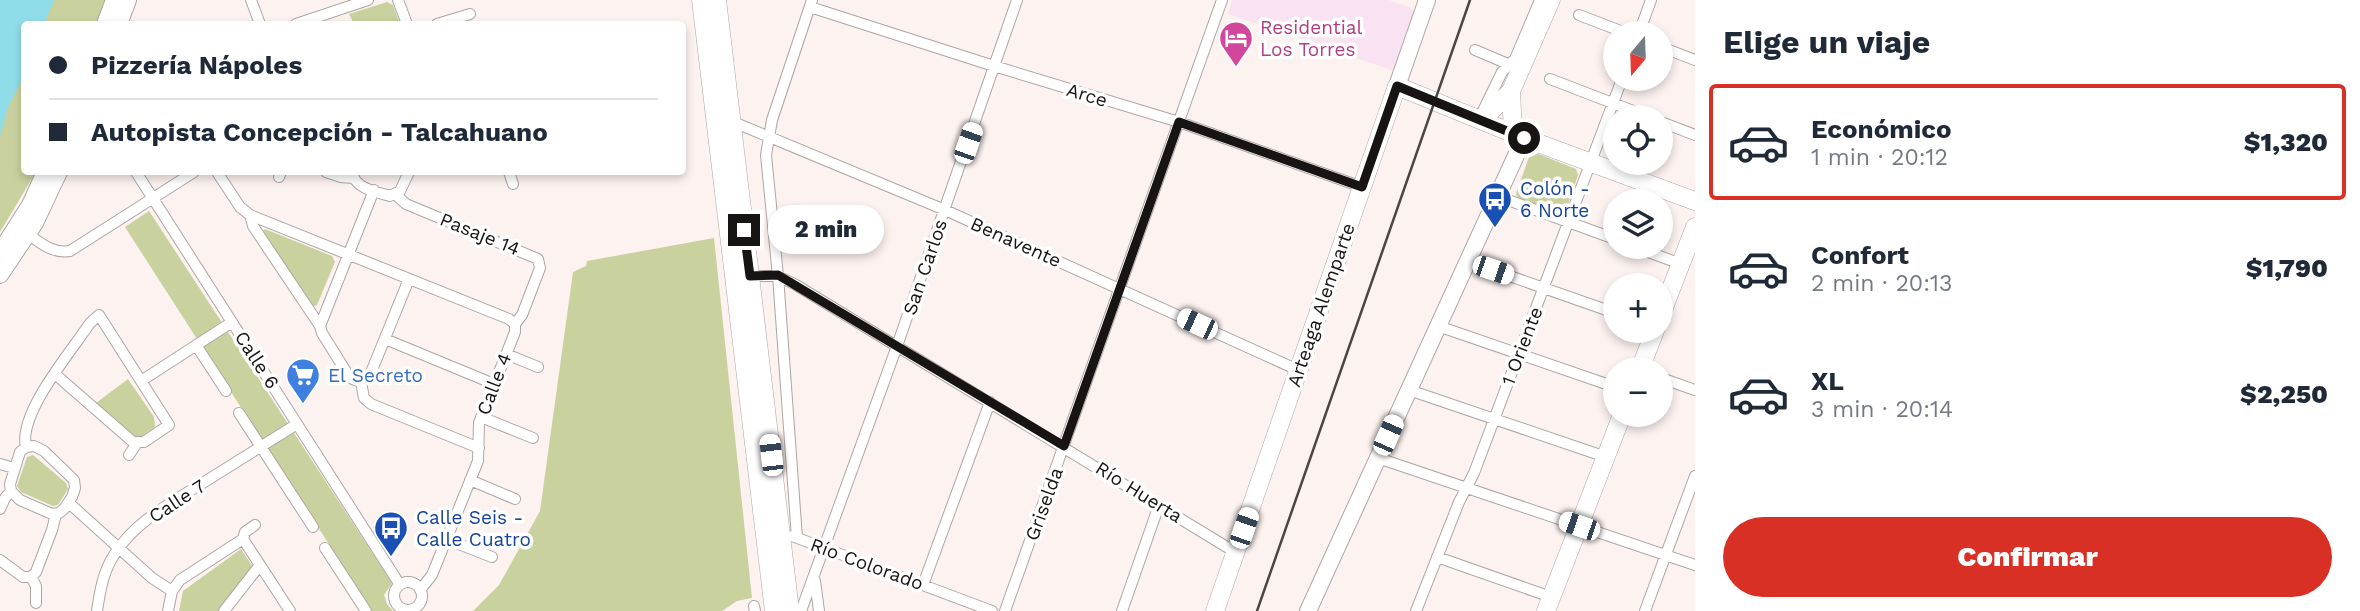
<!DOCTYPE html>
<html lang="es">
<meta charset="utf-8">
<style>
:root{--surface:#fff;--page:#f6f6f7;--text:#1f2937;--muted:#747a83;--line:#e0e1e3;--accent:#d93025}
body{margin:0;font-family:"Work Sans",sans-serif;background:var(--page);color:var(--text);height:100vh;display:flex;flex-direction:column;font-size:26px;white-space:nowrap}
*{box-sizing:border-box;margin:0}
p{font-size:23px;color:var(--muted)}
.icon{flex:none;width:38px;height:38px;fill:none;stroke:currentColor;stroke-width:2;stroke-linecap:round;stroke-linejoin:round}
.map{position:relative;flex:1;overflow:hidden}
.sheet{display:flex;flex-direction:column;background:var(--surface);width:665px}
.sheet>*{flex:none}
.top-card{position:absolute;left:21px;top:21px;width:665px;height:154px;border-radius:7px;box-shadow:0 4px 10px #0003;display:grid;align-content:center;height:154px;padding:0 28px;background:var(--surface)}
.needle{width:46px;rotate:199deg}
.controls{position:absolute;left:1603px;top:21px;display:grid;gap:14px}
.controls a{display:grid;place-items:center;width:70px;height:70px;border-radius:50%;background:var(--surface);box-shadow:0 4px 10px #0003;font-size:35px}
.end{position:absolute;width:32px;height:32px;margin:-16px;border:9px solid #181413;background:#fff;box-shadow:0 0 0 4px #fff}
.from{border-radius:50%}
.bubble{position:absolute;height:49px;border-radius:24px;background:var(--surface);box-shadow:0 4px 10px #0003;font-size:23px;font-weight:800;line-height:49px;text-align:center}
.car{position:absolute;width:21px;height:42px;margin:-21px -10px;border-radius:9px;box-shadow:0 0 5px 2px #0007;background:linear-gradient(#fff 24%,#345 0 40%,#fff 0 76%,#345 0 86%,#fff 0)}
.top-card b{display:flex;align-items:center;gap:24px;height:66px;font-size:26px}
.top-card b+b{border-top:2px solid var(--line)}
.top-card i{width:18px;height:18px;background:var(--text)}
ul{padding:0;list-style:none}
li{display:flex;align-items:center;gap:21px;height:116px;margin:0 14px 10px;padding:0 14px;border:4px solid transparent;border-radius:7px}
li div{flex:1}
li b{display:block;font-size:26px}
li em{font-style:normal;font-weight:800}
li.active{border-color:var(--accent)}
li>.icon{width:63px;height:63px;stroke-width:1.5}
h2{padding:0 28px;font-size:32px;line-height:84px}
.button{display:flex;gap:14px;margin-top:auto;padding:14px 28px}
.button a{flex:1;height:80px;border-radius:42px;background:var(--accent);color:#fff;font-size:28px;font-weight:800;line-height:80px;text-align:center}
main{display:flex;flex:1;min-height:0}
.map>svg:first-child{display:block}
</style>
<main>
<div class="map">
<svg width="1695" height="611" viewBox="0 0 1695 611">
<rect width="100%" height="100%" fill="#fcf2ef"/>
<path fill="#f9e3f2" d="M1232,0H1389L1411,8L1415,12L1394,71L1228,14Z"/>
<path fill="#c9d19f" d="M0,0H105L96,24H24V172H36L0,232Z
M387,2L393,5L400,24H354L349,14Z
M1536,153L1576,169L1578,175L1566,210L1556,213L1518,199L1516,194L1529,157Z
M149,211L392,583L384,595L387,604L393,611H372L125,227Z
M265,229L332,256L335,262L317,305L311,307L262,232Z
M714,238L752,598L737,601L722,611H473L499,585L540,511L573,272L586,266L587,261Z
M128,379L154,417L155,427L140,438L132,436L96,403Z
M33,455L66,483L68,489L58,505L53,506L21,492L17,486L27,457Z
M241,549L253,567L219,611H179L183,591Z"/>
<path fill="#90ddea" d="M0,0H54L44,24H24V76L8,107L0,136Z"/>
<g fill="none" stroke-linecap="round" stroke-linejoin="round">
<g stroke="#afa6a3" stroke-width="12">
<path id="street" d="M251,0L260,24
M398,0L407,24
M810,7L994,66L1179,122L1362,187
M1579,15L1626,33
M296,24L368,0
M437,24L470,14
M1639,33L1651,0
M1661,47L1695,60
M1475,50L1508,64
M1550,79L1649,117
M1481,115L1502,72L1515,59L1540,0
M731,121L945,210L1298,370
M1661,122L1695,135
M136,172L400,585
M217,172L240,207L250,215L509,319L515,324
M326,172L341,177L353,178
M352,172C354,188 376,192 390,196L400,191L409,172
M509,172L513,184
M279,177L281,172
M396,195L406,204L538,259L540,268L522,315L515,324
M1497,196L1615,239
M250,215L253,226L320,326
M24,231C38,241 51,254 70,251L194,172
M1635,247L1681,264
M1467,261L1615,313
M750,276H778L796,285L1235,552
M1438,326L1615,387
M385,339L494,384
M196,345L226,391
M506,354L538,367
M1661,378L1695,390
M141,381L232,322
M361,382L350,378L322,333L320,326L374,190
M361,382L364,398L371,404L479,448
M361,382L370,375L409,279
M1409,390L1606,457
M239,413L313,527
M481,417L533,438
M34,446L44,451L74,480L75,488L72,497L64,509L59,513L52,514L20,500L11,491L10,484L20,452L26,447Z
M26,447C18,413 71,352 90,323L99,315L169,425L144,442H133L55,374
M129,455L137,443
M1378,458L1695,565
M0,464L14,468
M470,480L515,499
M69,503L152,578L172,591
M0,509L5,498L11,491
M792,536L992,611
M797,538L778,276L766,155L772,120L812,0
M243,539L290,611
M446,539L492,557
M325,548L366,611
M1437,557L1551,597
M0,560L23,577H31L36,586V603
M31,577L36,572L52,530L56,514
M815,581L819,611
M394 596a14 14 0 1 1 28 0a14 14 0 1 1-28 0Z
M923,585L990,402
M420,590L432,575L478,461L479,423L515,332V324
M754,606L755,611
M97,611C100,591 103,572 114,555C135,521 173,502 206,481C236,462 267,443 297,424
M168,611L172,591L180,580L243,539L245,532L255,525
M224,611L260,565
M801,611L897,346L1017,0
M1005,611L1222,0
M1122,611L1159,505
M1416,611L1459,502L1474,473L1622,79
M1645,611L1695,476"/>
</g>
<g stroke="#afa6a3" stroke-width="18">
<path id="secondary" d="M105,24L114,0
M119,24L128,0
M1397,86L1427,0
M0,252L30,205L45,172
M0,275L35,223L59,172
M1308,611L1524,138"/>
</g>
<g stroke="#afa6a3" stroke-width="19">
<path id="primary" d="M701,0L774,611
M717,0L790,611
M1511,91L1513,133
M1482,120L1511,91L1551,0
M1661,315L1695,227
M1640,369L1655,331
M1215,611L1397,86L1524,138L1695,201
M1546,611L1622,415"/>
</g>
<use href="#street" stroke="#fff" stroke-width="10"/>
<use href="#secondary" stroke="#fff" stroke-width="16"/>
<use href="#primary" stroke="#fff" stroke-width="18"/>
<path stroke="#4b4544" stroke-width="2.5" d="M1257,611L1470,0"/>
</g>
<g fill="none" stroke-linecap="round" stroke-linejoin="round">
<path stroke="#181413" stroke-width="9" d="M744,230L750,276L778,275L783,278L1064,446L1179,122L1362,187L1397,86L1524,138"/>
</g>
<defs>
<g id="hotel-pin" transform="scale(1.75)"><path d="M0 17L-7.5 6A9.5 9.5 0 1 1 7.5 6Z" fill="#d1479c" stroke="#fff"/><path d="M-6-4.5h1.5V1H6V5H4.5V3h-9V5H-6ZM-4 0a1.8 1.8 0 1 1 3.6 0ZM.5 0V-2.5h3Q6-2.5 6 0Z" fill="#fff"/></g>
<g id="bus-pin" transform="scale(1.75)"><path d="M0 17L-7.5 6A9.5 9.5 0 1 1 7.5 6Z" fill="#1a4fb4" stroke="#fff"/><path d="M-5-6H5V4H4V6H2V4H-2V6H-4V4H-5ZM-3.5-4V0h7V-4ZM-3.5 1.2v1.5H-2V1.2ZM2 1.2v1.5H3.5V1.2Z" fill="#fff"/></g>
<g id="supermarket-pin" transform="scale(1.75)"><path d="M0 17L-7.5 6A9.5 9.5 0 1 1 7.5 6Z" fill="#3f7fe0" stroke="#fff"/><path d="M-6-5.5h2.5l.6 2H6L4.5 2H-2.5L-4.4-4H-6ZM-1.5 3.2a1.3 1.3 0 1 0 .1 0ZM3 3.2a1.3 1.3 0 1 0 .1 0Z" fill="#fff"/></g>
</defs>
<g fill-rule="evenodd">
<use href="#hotel-pin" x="1236" y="38"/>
<use href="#bus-pin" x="1495" y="199"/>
<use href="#supermarket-pin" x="303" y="375"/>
<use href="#bus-pin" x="391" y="528"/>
</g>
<g text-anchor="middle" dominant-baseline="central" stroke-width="7" stroke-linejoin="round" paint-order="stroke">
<g font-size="19" fill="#b23c85" stroke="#fff" text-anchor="start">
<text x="1260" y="27">Residential<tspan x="1260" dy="22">Los Torres</tspan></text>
</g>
<g font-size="19" fill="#181413" stroke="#fff">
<text transform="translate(1087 95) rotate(17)">Arce</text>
<text transform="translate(480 234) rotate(22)">Pasaje 14</text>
<text transform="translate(1016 242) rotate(24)">Benavente</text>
<text transform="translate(925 267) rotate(-71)">San Carlos</text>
<text transform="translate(1321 305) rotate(-71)">Arteaga Alemparte</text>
<text transform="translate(1522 346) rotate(-69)">1 Oriente</text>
<text transform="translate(257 360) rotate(57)">Calle 6</text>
<text transform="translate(494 384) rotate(-69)">Calle 4</text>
<text transform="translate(1139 492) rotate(32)">Río Huerta</text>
<text transform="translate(177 501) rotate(-33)">Calle 7</text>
<text transform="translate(1044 504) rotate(-70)">Griselda</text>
<text transform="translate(867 564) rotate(20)">Río Colorado</text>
</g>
<g font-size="19" fill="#164399" stroke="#fff" text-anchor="start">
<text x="1520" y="188">Colón -<tspan x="1520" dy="22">6 Norte</tspan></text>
<text x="416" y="517">Calle Seis -<tspan x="416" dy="22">Calle Cuatro</tspan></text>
</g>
<g font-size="19" fill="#366cbe" stroke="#fff" text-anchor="start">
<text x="328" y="375">El Secreto</text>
</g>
</g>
</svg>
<div class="controls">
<a><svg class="needle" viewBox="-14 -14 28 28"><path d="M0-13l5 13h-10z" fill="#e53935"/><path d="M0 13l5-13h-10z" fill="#747a83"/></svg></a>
<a><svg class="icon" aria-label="locate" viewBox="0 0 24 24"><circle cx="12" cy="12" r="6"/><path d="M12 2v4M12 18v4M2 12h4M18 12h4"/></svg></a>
<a><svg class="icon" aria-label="layers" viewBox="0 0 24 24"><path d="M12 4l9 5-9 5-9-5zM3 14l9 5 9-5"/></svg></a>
<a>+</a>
<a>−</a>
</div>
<i class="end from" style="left:1524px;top:138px"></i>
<i class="end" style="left:744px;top:230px"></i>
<div class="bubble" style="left:768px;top:205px;width:116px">2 min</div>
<i class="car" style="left:968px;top:143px;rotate:19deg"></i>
<i class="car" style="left:1493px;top:270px;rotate:109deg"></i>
<i class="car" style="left:1197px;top:324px;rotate:295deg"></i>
<i class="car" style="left:1388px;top:435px;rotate:24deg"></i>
<i class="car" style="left:771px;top:455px;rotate:353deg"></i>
<i class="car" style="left:1579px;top:526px;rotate:289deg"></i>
<i class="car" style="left:1244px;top:528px;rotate:19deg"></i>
<div class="top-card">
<b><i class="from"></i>Pizzería Nápoles</b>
<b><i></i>Autopista Concepción - Talcahuano</b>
</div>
</div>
<section class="sheet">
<h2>Elige un viaje</h2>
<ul>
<li class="active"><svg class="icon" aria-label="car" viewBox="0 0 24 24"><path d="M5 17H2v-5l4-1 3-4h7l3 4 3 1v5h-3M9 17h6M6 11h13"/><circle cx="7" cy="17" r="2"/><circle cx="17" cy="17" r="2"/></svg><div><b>Económico</b><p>1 min · 20:12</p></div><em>$1,320</em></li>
<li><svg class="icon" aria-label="car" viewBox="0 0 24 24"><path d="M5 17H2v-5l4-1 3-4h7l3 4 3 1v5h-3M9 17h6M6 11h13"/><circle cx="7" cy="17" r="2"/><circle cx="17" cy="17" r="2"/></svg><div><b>Confort</b><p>2 min · 20:13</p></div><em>$1,790</em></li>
<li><svg class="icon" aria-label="car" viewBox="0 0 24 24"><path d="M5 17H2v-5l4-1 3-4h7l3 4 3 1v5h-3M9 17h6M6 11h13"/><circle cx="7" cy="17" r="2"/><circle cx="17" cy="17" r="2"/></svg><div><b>XL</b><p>3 min · 20:14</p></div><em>$2,250</em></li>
</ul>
<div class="button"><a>Confirmar</a></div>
</section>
</main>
